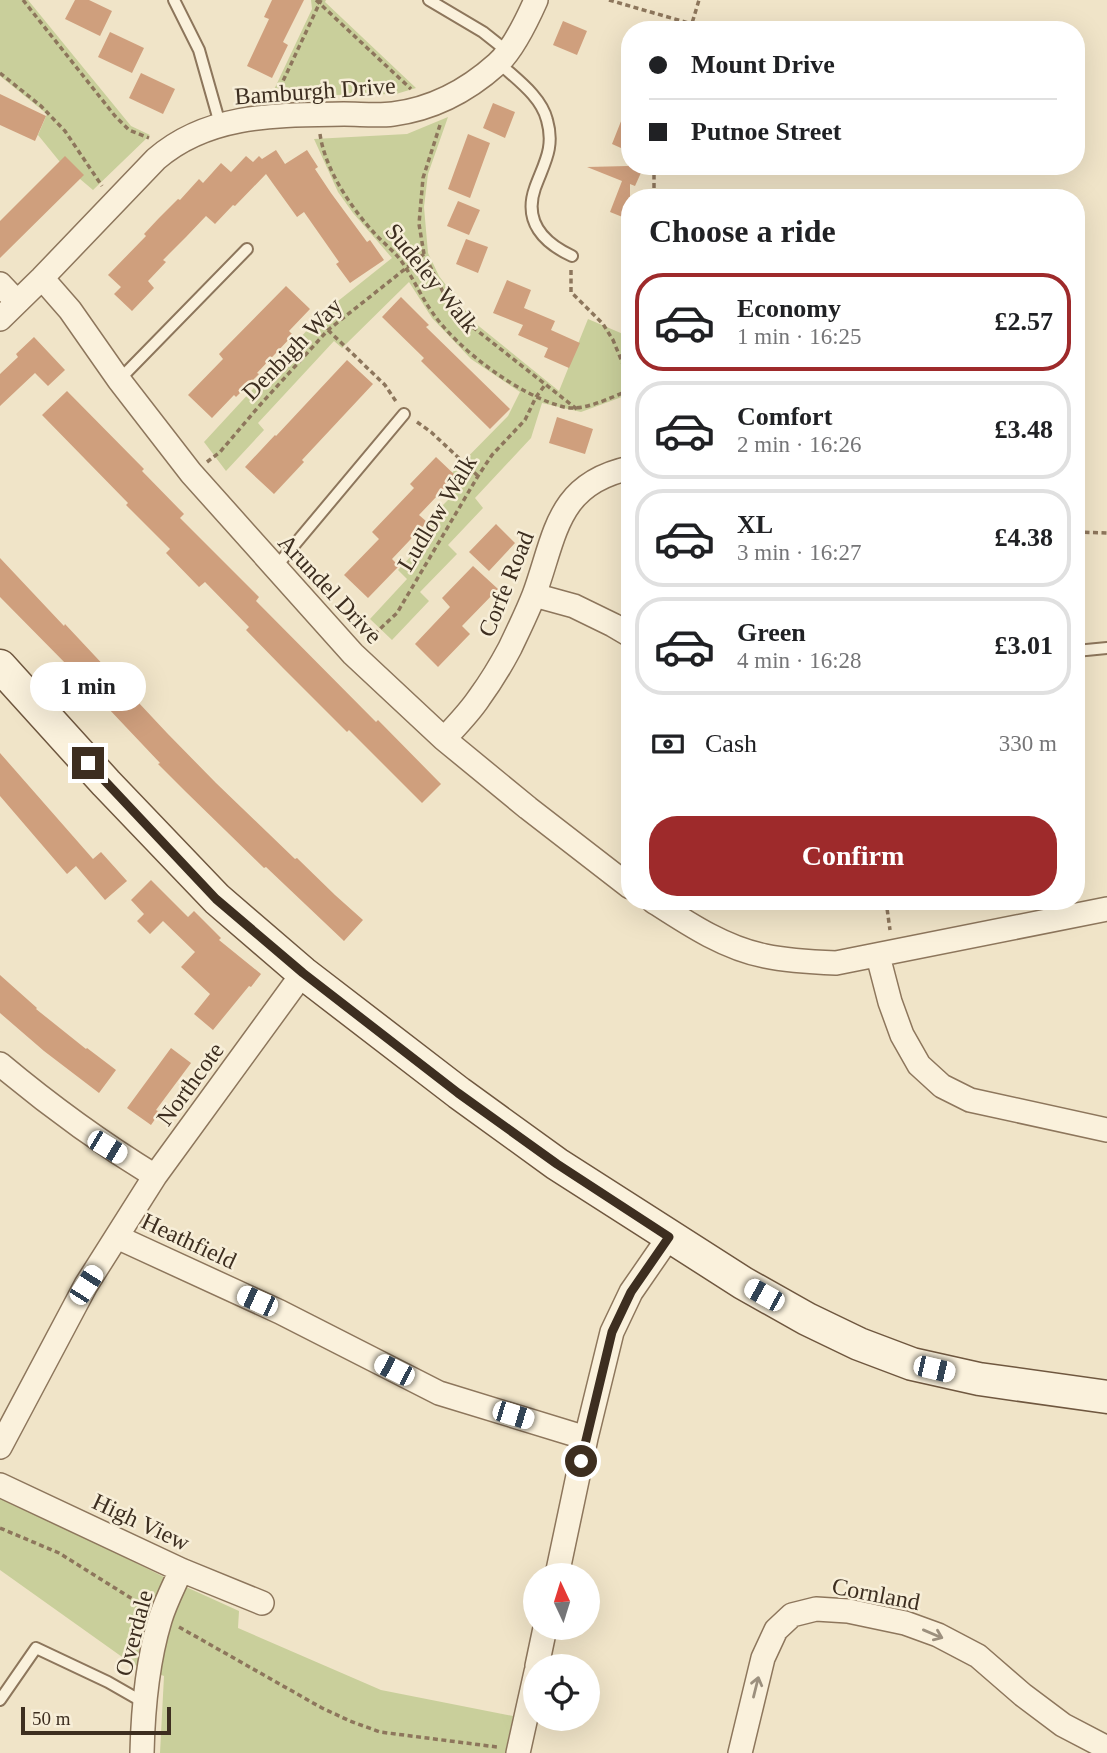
<!DOCTYPE html>
<meta charset="utf-8">
<style>
:root{--surface:#fff;--page:#f2f2f2;--text:#202124;--muted:#757577;--line:#e0e0e0;--accent:#9e2a2b}
body{margin:0;font-family:"Times New Roman",serif;background:var(--page);color:var(--text);height:100vh;display:flex;flex-direction:column;font-size:26px;white-space:nowrap}
*{box-sizing:border-box;margin:0}
p{font-size:23px;color:var(--muted)}
.icon{flex:none;width:38px;height:38px;fill:none;stroke:currentColor;stroke-width:2;stroke-linecap:round;stroke-linejoin:round}
.map{position:relative;flex:1;overflow:hidden}
.drawer{position:absolute;left:621px;top:189px;width:464px;height:721px;display:flex;flex-direction:column;background:var(--surface);border-radius:28px;box-shadow:0 7px 28px #0002}
.drawer>*{flex:none}
.banner{position:absolute;left:621px;top:21px;width:464px;height:154px;border-radius:28px;box-shadow:0 7px 28px #0002;display:grid;align-content:center;height:154px;padding:0 28px;background:var(--surface)}
.needle{width:46px;rotate:356deg}
.fabs{position:absolute;left:523px;top:1563px;display:grid;gap:14px}
.fabs a{display:grid;place-items:center;width:77px;height:77px;border-radius:50%;background:var(--surface);box-shadow:0 7px 28px #0002;font-size:35px}
.scale{position:absolute;left:21px;bottom:18px;width:150px;box-sizing:border-box;padding-left:7px;border:4px solid #3d2e20;border-top:0;font-size:19px;line-height:24px;white-space:nowrap;color:#3d2e20;-webkit-text-stroke:5px #f7eed8;paint-order:stroke}
.end{position:absolute;width:32px;height:32px;margin:-16px;border:9px solid #3d2e20;background:#fff;box-shadow:0 0 0 4px #fff}
.from{border-radius:50%}
.bubble{position:absolute;height:49px;border-radius:24px;background:var(--surface);box-shadow:0 7px 28px #0002;font-size:23px;font-weight:700;line-height:49px;text-align:center}
.car{position:absolute;width:21px;height:42px;margin:-21px -10px;border-radius:9px;box-shadow:0 0 5px 2px #0007;background:linear-gradient(#fff 24%,#345 0 40%,#fff 0 76%,#345 0 86%,#fff 0)}
.banner b{display:flex;align-items:center;gap:24px;height:66px;font-size:26px}
.banner b+b{border-top:2px solid var(--line)}
.banner i{width:18px;height:18px;background:var(--text)}
ul{padding:0;list-style:none}
li{display:flex;align-items:center;gap:21px;height:98px;margin:0 14px 10px;padding:0 14px;border:4px solid var(--line);border-radius:28px}
li div{flex:1}
li b{display:block;font-size:26px}
li em{font-style:normal;font-weight:700}
li.on{border-color:var(--accent)}
li>.icon{width:63px;height:63px;stroke-width:1.5}
h2{padding:0 28px;font-size:32px;line-height:84px}
.pay{display:flex;align-items:center;gap:18px;height:77px;padding:0 28px;font-size:26px}
.pay p{margin-inline-start:auto}
.button{display:flex;gap:14px;margin-top:auto;padding:14px 28px}
.button a{flex:1;height:80px;border-radius:28px;background:var(--accent);color:#fff;font-size:28px;font-weight:700;line-height:80px;text-align:center}
.map>svg:first-child{display:block}
</style>
<div class="map">
<svg width="1107" height="1753" viewBox="0 0 1107 1753">
<rect width="100%" height="100%" fill="#f0e4c8"/>
<path fill="#c9cf9b" d="M0,0H28L131,126L150,135L93,190L60,162L38,135L47,114L0,76Z
M311,0H326L325,2L416,88L396,94L271,96L312,9Z
M448,117L428,174L424,207L428,253L439,276L475,323L559,391L588,319L630,337V394L581,412L542,403L531,438L475,498L483,508L448,545L457,554L420,592L429,601L392,640L370,619L407,579L398,570L433,533L425,523L460,488L448,477L508,416L520,392L471,359L432,318L409,282L342,348L334,341L258,423L264,430L226,471L204,442L323,313L392,258L353,213L338,192L314,139L407,134Z
M0,1495L164,1577L239,1611L238,1628L381,1690L513,1716L505,1753H160L164,1676L132,1664L0,1570Z"/>
<path fill="#cf9f7d" d="M75,0H89L112,11L100,36L65,19Z
M272,0H304L283,42L288,45L272,78L247,66L269,19L264,17Z
M563,21L587,31L577,55L553,45Z
M110,32L144,48L132,73L98,57Z
M141,73L175,89L163,114L129,98Z
M0,94L46,116L35,141L0,125Z
M629,101H630V152L612,144Z
M493,103L515,112L505,138L483,128Z
M468,134L490,143L470,198L448,189Z
M276,150L285,164L307,150L318,167L315,169L331,193L367,242L370,240L384,260L350,283L336,264L339,262L304,212L297,217L266,174L235,206L233,205L215,224L206,216L186,237L163,260L166,262L148,281L154,288L132,311L114,294L121,287L108,275L146,236L144,234L159,218L178,199L180,200L199,179L203,183L221,163L231,172L246,156L253,162L259,156L262,159Z
M65,156L84,175L0,258V221Z
M629,163L630,166H644L635,186L630,184V220L610,212L622,181L587,167L628,166Z
M458,201L480,210L469,235L447,226Z
M466,239L488,247L478,273L456,264Z
M507,280L531,290L524,308L555,321L551,330L580,343L569,368L544,357L548,348L518,335L523,325L493,313Z
M286,286L310,309L289,331L293,335L257,373L259,374L236,397L234,395L212,418L188,395L223,359L219,354Z
M401,297L429,325L426,327L510,409L490,429L421,361L424,358L382,317Z
M34,337L65,370L48,386L35,373L0,406V374L18,357L16,354Z
M347,360L373,384L302,460L304,462L274,494L245,467L275,435L276,436Z
M67,391L144,469L142,471L184,514L180,518L259,597L256,601L376,722L378,720L441,784L422,803L349,730L347,732L283,668L246,630L249,627L205,582L199,587L166,553L170,549L126,505L128,503L42,415Z
M557,417L593,429L585,454L549,443Z
M436,457L456,476L419,515L427,522L392,559L399,566L368,598L344,575L379,539L372,532L414,488L410,484Z
M496,524L515,543L489,571L469,552Z
M0,558L64,626L65,624L167,733L216,783L295,859L297,858L335,895L363,920L344,941L266,867L264,868L185,791L158,764L160,763L72,670L0,597Z
M473,566L498,589L462,626L470,634L438,667L415,644L450,607L442,598Z
M0,753L93,859L101,852L127,881L105,900L76,866L67,874L0,796Z
M151,880L188,917L194,911L221,938L219,940L261,974L251,987L249,986L213,1030L194,1014L210,994L181,967L195,952L163,921L150,934L137,921L144,914L131,900Z
M0,975L37,1008L36,1009L86,1049L87,1048L116,1070L99,1093L44,1051L0,1013Z
M171,1048L191,1063L156,1110L160,1112L151,1125L127,1108Z"/>
<g fill="none" stroke-linecap="round" stroke-linejoin="round">
<g stroke="#8d765c" stroke-width="14">
<path id="lane" d="M174,0L199,50L220,124
M429,0L483,32L507,51
M499,63C516,79 541,96 547,120C555,148 544,163 535,188C523,222 544,243 572,256
M119,380L247,249
M275,568L404,414
M1076,651L1107,648
M0,1700L36,1648L108,1682L143,1702"/>
</g>
<g stroke="#8d765c" stroke-width="26">
<path id="street" d="M42,278L70,310L119,380L191,473L353,654L444,739L528,808L630,887
M0,284L17,302
M0,319L42,278L156,159C209,113 279,115 344,114C360,114 377,116 393,114C432,109 468,90 497,64C512,51 528,18 536,0
M534,595L574,606L613,625L630,635
M444,739C456,726 469,713 479,698C490,683 501,665 510,648C518,631 527,613 534,595C556,535 556,484 630,468
M653,901C687,923 724,948 765,956C789,961 812,962 836,963L1107,909
M878,956L890,1002L902,1035L919,1065L942,1086L970,1100L1107,1130
M0,1064C49,1105 101,1143 155,1176
M117,1237L280,1312L439,1393L586,1438
M0,1447L86,1285L155,1176L303,973
M0,1485L181,1570L262,1603
M557,1575L586,1438L612,1332L631,1292L669,1237
M537,1666L545,1628
M142,1753C143,1708 147,1663 160,1620C165,1603 174,1586 181,1570
M518,1753L536,1672
M740,1753L763,1658L776,1630L792,1615L816,1609L848,1611L905,1623L938,1635L978,1656L1023,1695L1063,1725L1107,1748"/>
</g>
<g stroke="#6f573f" stroke-width="35">
<path id="secondary" d="M0,666L106,783L217,899L303,973L459,1093L557,1164L743,1283L807,1319L859,1344L912,1364L979,1379L1107,1397"/>
</g>
<path stroke="#8d765c" stroke-width="3.5" stroke-dasharray="5 3.5" stroke-linecap="butt" d="M23,0L115,116L129,130L149,138
M316,0L411,89
M609,0L692,24
M690,30L699,0
M0,73L41,106L65,131L102,186
M276,96L321,0
M440,125L423,178L419,224L424,254L446,298L470,325L578,410
M320,134C325,170 352,209 376,235C384,243 392,250 399,258C412,275 420,295 432,312C458,350 520,396 564,407C584,412 611,397 630,390
M654,166V198
M571,270V292L603,324L613,340L630,381
M328,330L385,385L397,403
M417,422L431,432L478,476
M207,462L220,452L260,405L328,330L424,254
M1076,532L1107,533
M368,640L397,613L478,476L492,455L525,420L536,397L545,385
M886,901L890,930
M0,1528L59,1553L142,1605
M179,1627L322,1708L350,1721L380,1732L497,1747"/>
<use href="#lane" stroke="#faf1dc" stroke-width="10"/>
<use href="#street" stroke="#faf1dc" stroke-width="23"/>
<use href="#secondary" stroke="#faf1dc" stroke-width="32"/>
</g>
<defs><path id="oneway-shaft" d="M-6 0H5M1.5-3L5.5 0L1.5 3" fill="none" stroke-width="1.6" stroke-linecap="round" stroke-linejoin="round" transform="scale(1.75)"/></defs>
<g stroke="#9c907e">
<use href="#oneway-shaft" transform="translate(933 1634) rotate(23)"/>
<use href="#oneway-shaft" transform="translate(756 1687) rotate(-76)"/>
</g>
<g fill="none" stroke-linecap="round" stroke-linejoin="round">
<path stroke="#3d2e20" stroke-width="9" d="M88,763L216,899L303,973L458,1093L557,1164L669,1237L631,1292L612,1332L581,1461"/>
</g>
<g text-anchor="middle" dominant-baseline="central" stroke-width="5" stroke-linejoin="round" paint-order="stroke">
<g font-size="24" fill="#3d2e20" stroke="#f7eed8">
<text transform="translate(315 91) rotate(-4)">Bamburgh Drive</text>
<text transform="translate(432 278) rotate(51)">Sudeley Walk</text>
<text transform="translate(292 349) rotate(-46)">Denbigh Way</text>
<text transform="translate(437 513) rotate(-59)">Ludlow Walk</text>
<text transform="translate(506 584) rotate(-68)">Corfe Road</text>
<text transform="translate(330 589) rotate(47)">Arundel Drive</text>
<text transform="translate(190 1084) rotate(-54)">Northcote</text>
<text transform="translate(189 1241) rotate(25)">Heathfield</text>
<text transform="translate(141 1522) rotate(25)">High View</text>
<text transform="translate(876 1594) rotate(11)">Cornland</text>
<text transform="translate(134 1633) rotate(-75)">Overdale</text>
</g>
</g>
</svg>
<div class="fabs">
<a><svg class="needle" viewBox="-14 -14 28 28"><path d="M0-13l5 13h-10z" fill="#e53935"/><path d="M0 13l5-13h-10z" fill="#757577"/></svg></a>
<a><svg class="icon" aria-label="locate" viewBox="0 0 24 24"><circle cx="12" cy="12" r="6"/><path d="M12 2v4M12 18v4M2 12h4M18 12h4"/></svg></a>
</div>
<div class="scale">50 m</div>
<i class="end from" style="left:581px;top:1461px"></i>
<i class="end" style="left:88px;top:763px"></i>
<div class="bubble" style="left:30px;top:662px;width:116px">1 min</div>
<i class="car" style="left:107px;top:1147px;rotate:121deg"></i>
<i class="car" style="left:86px;top:1285px;rotate:33deg"></i>
<i class="car" style="left:764px;top:1295px;rotate:299deg"></i>
<i class="car" style="left:257px;top:1301px;rotate:294deg"></i>
<i class="car" style="left:934px;top:1369px;rotate:103deg"></i>
<i class="car" style="left:394px;top:1370px;rotate:297deg"></i>
<i class="car" style="left:513px;top:1415px;rotate:107deg"></i>
<div class="banner">
<b><i class="from"></i>Mount Drive</b>
<b><i></i>Putnoe Street</b>
</div>
<section class="drawer">
<h2>Choose a ride</h2>
<ul>
<li class="on"><svg class="icon" aria-label="car" viewBox="0 0 24 24"><path d="M5 17H2v-5l4-1 3-4h7l3 4 3 1v5h-3M9 17h6M6 11h13"/><circle cx="7" cy="17" r="2"/><circle cx="17" cy="17" r="2"/></svg><div><b>Economy</b><p>1 min · 16:25</p></div><em>£2.57</em></li>
<li><svg class="icon" aria-label="car" viewBox="0 0 24 24"><path d="M5 17H2v-5l4-1 3-4h7l3 4 3 1v5h-3M9 17h6M6 11h13"/><circle cx="7" cy="17" r="2"/><circle cx="17" cy="17" r="2"/></svg><div><b>Comfort</b><p>2 min · 16:26</p></div><em>£3.48</em></li>
<li><svg class="icon" aria-label="car" viewBox="0 0 24 24"><path d="M5 17H2v-5l4-1 3-4h7l3 4 3 1v5h-3M9 17h6M6 11h13"/><circle cx="7" cy="17" r="2"/><circle cx="17" cy="17" r="2"/></svg><div><b>XL</b><p>3 min · 16:27</p></div><em>£4.38</em></li>
<li><svg class="icon" aria-label="car" viewBox="0 0 24 24"><path d="M5 17H2v-5l4-1 3-4h7l3 4 3 1v5h-3M9 17h6M6 11h13"/><circle cx="7" cy="17" r="2"/><circle cx="17" cy="17" r="2"/></svg><div><b>Green</b><p>4 min · 16:28</p></div><em>£3.01</em></li>
</ul>
<div class="pay"><svg class="icon" aria-label="cash" viewBox="0 0 24 24"><path d="M3 7h18v10H3z"/><circle cx="12" cy="12" r="2"/></svg>Cash<p>330 m</p></div>
<div class="button"><a>Confirm</a></div>
</section>
</div>
